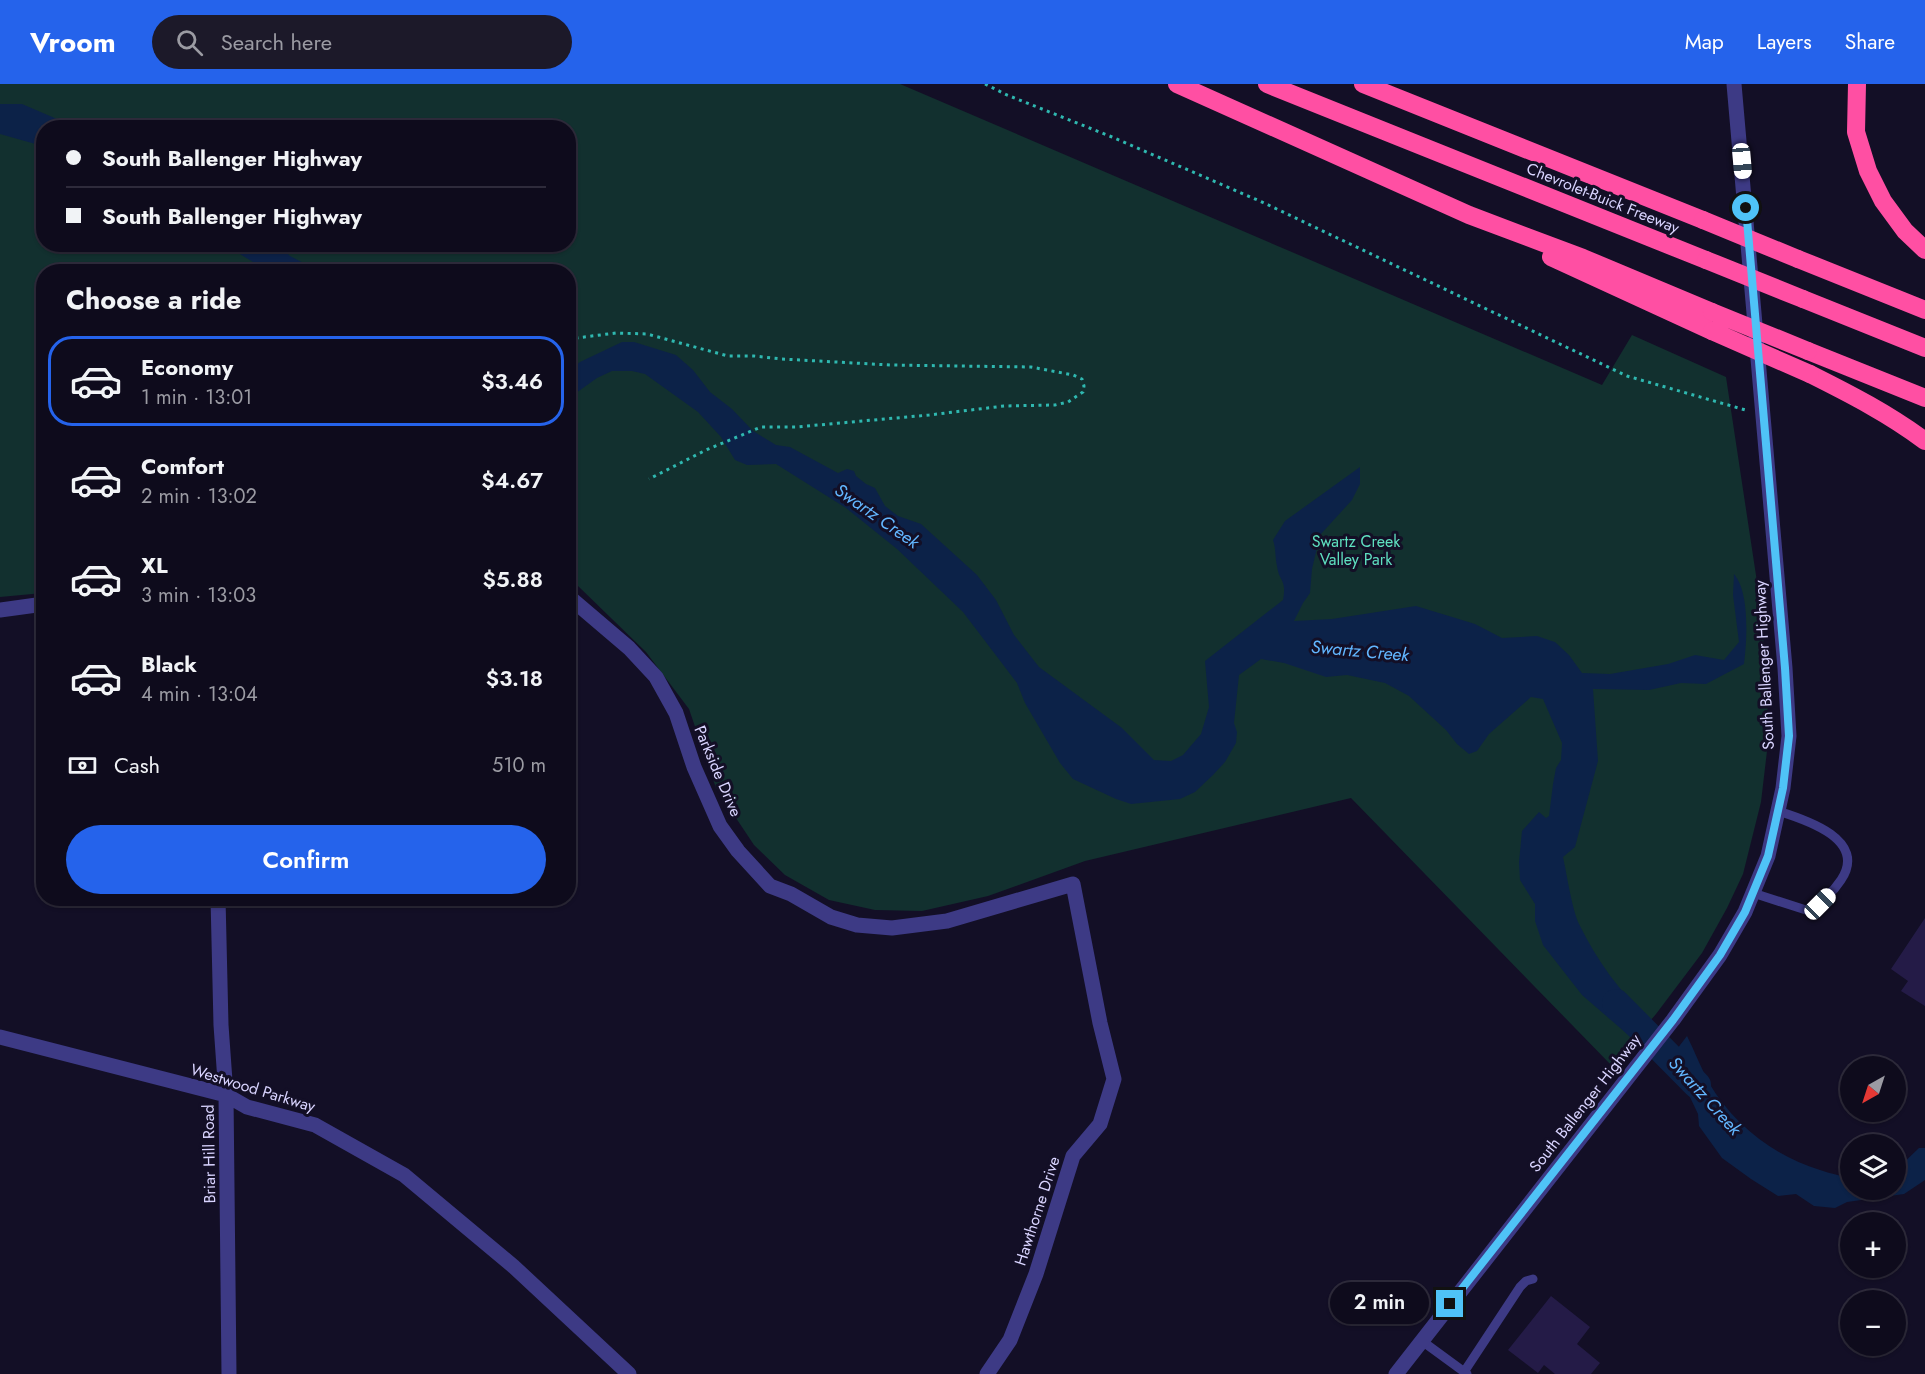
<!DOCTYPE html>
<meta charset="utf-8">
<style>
:root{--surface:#0e0b1c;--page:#1c1929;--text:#f1f3f6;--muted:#9b9ba3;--line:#2e2b3b;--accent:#2563eb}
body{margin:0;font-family:Jost,sans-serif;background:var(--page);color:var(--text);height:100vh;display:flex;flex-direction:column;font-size:22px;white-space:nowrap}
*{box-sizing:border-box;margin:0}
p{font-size:20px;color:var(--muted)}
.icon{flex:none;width:33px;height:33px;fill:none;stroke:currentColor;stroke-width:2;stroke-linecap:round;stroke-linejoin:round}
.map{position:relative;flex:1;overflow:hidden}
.drawer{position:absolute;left:36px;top:180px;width:540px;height:642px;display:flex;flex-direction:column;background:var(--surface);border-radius:24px;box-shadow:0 2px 4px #0004,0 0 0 2px var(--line)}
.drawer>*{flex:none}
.hud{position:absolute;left:36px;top:36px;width:540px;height:132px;border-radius:24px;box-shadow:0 2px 4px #0004,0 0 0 2px var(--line);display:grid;align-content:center;height:132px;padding:0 30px;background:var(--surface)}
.needle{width:39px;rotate:219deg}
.fabs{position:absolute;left:1840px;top:972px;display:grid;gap:12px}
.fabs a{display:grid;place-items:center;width:66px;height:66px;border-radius:50%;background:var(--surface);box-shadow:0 2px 4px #0004,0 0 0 2px var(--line);font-size:30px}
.end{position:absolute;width:27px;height:27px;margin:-14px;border:8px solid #4fc3f7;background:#111;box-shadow:0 0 0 3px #111}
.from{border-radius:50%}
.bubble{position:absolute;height:42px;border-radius:21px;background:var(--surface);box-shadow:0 2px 4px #0004,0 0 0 2px var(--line);font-size:20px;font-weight:600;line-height:42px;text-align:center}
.car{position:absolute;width:18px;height:36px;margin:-18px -9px;border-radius:8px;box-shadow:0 0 4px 2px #0007;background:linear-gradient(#fff 24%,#345 0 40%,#fff 0 76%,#345 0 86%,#fff 0)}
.hud b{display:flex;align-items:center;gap:21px;height:57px;font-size:22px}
.hud b+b{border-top:2px solid var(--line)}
.hud i{width:15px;height:15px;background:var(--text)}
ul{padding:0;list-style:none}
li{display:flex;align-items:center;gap:18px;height:90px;margin:0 12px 9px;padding:0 18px;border:3px solid transparent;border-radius:24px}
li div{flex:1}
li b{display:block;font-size:22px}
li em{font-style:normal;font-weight:600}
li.current{border-color:var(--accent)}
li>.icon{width:54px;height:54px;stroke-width:1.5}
h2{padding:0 30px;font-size:27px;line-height:72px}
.pay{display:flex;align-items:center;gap:15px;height:66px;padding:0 30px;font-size:22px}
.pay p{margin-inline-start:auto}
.action{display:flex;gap:12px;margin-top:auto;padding:12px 30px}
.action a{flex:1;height:69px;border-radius:36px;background:var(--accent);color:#fff;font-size:24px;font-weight:600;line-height:69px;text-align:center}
header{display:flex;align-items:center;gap:36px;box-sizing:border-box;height:84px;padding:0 30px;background:var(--accent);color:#fff}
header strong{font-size:28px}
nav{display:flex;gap:33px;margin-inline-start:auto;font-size:21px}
.search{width:420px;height:54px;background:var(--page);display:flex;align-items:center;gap:15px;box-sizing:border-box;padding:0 21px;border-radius:33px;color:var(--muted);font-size:22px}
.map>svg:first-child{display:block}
</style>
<header>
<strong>Vroom</strong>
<div class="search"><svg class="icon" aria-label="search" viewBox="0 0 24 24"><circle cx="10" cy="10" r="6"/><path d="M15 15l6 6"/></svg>Search here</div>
<nav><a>Map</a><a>Layers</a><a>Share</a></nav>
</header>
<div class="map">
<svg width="1925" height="1290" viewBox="0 0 1925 1290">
<rect width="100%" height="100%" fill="#130f26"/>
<path fill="#12302f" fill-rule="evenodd" d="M0,0H900L1602,301L1632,251L1726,293L1762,531L1769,650L1761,718L1743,790L1727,824L1702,869L1656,930L1612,982L1351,714L1085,777L988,812L922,827L875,826L829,816L785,791L754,761L716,704L689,625L646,568L577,501L569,497L568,188H44L43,509L0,513ZM44,44H568V160H44Z"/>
<path fill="#0c2248" d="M0,20H22L57,35L88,38L97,43L44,44L43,60L39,61L0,50Z
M225,161H279L290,172L319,187H268Z
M622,258H634L676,271L693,286L710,308L732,325L753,347L776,361L790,363L838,389L847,385L854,387L856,392L866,400L875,404L885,422L898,432L921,440L977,491L996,516L1014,551L1039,583L1122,644L1154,676L1171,677L1183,671L1201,650L1209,623L1205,577L1283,516C1287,495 1279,498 1277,482C1275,473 1276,465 1273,456L1285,437L1360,383V400L1352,416L1320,451L1312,485L1310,509L1303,519L1294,537L1332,535L1416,522L1475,540L1502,554L1537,552L1555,558L1569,571L1582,589L1610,590L1668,580L1695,571L1724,576L1739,558L1733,511L1734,490C1750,509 1747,556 1744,580L1706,600L1681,599L1649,606L1593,605L1598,677L1575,763L1563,773C1567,791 1572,825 1579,840C1597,877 1621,910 1651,936L1634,956L1582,911L1543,861L1535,837V820L1520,796L1519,778L1522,747L1539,728L1546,734L1549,732L1553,700L1556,684L1561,676L1562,659L1543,615L1531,613L1489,650L1477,667L1469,670L1457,660L1446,646L1409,612L1385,599L1347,591L1326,593L1284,579L1261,575L1239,591L1234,639L1237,648L1236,659L1225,678L1213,691L1195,708L1180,715L1131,720L1116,715L1073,695L1060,679L1025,619L1017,599L963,528L897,465L846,424L776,380L747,381L735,376L721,353L698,328L645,290L632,287H612L597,294L569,314V287L580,278Z
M1687,952C1695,968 1701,984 1709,999C1733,1040 1774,1072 1820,1086C1830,1090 1841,1091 1851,1095V1106H1896V1086L1919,1064H1925V1096L1904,1110L1847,1118L1835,1124L1814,1122L1796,1110L1778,1112L1751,1095L1722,1074L1699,1042L1698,1030L1689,1011L1664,982Z"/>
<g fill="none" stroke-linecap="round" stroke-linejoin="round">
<path stroke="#0c2248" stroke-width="28" d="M1616,919L1697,1001"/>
</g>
<path fill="#241b47" d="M1925,834V922L1901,907L1908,897L1891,885Z
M1551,1212L1590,1243L1577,1260L1600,1279L1591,1290H1555L1544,1281L1538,1289L1508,1266Z"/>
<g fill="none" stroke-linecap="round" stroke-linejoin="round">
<path stroke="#2fb8b0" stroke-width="3" stroke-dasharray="3 4.5" stroke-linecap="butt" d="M985,0L1007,11L1112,53L1262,118L1627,292L1749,327
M568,255L616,249L647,250L728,272H754L782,275L890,281L1031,283L1073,291L1082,295L1084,302L1083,308L1068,318L1055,321L1004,322L929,331L796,343H761L706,366L649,395"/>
<path stroke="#3d3a85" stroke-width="9" d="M1753,809L1806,826C1821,819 1832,810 1841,796C1868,756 1807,736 1778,727
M1422,1257L1467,1290
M1464,1288L1520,1203L1526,1197L1533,1195"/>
<path stroke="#3d3a85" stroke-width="15" d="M568,512L629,564L656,593L676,629L694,683L720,742L738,767L770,802L791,810L831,833L857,841L892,844L947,837L1073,800L1100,939L1114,995L1100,1040L1073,1072L1036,1190L1010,1256L987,1290
M0,526L44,520
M218,814L221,941L226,1011L229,1290
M0,953L226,1011L247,1023L315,1041L404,1091L513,1182L629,1290"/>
<path stroke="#3d3a85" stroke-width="15" d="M1396,1290L1673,936L1720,871L1745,828L1768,772L1783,704L1789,652L1785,584L1734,0"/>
<path stroke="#ff4fa3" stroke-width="18" d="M1177,0L1469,131L1583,174L1712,228
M1267,0L1706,176
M1363,0L1703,136
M1857,0L1856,48L1868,87L1883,117L1905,147L1925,166
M1551,173L1712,247
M1798,175L1925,226
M1803,215L1925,264
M1808,267L1925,314
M1810,290C1850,310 1889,330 1925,357"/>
<path stroke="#ff4fa3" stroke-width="18" d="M1703,136L1798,175
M1706,176L1803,215
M1712,228L1808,267
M1712,247L1810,290"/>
</g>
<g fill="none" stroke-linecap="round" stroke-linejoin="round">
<path stroke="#4fc3f7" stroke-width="8" d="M1450,1220L1673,936L1720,871L1745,828L1768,772L1783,704L1789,652L1785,584L1746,124"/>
</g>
<g text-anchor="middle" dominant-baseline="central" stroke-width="6" stroke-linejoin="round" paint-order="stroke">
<g font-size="16" fill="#d9d4ff" stroke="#130f26">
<text transform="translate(1603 114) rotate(22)">Chevrolet-Buick Freeway</text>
<text transform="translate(1764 581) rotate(-93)">South Ballenger Highway</text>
<text transform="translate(718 687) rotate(67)">Parkside Drive</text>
<text transform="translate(253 1004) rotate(17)">Westwood Parkway</text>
<text transform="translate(1585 1019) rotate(-52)">South Ballenger Highway</text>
<text transform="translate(209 1070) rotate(-91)">Briar Hill Road</text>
<text transform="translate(1037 1127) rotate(-72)">Hawthorne Drive</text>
</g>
<g font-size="16" fill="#5fe0c0" stroke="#130f26">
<text x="1356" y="457">Swartz Creek<tspan x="1356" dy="18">Valley Park</tspan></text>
</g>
<g font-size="18" font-style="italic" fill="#62b6ff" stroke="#130f26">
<text transform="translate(877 432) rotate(35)">Swartz Creek</text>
<text transform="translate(1360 567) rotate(5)">Swartz Creek</text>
<text transform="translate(1705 1012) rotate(48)">Swartz Creek</text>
</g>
</g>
</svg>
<div class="fabs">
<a><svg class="needle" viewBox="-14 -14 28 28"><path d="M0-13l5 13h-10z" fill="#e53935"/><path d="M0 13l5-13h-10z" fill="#9b9ba3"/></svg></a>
<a><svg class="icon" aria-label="layers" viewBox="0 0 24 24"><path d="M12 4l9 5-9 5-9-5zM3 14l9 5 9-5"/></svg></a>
<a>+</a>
<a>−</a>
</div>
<i class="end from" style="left:1746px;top:124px"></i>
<i class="end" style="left:1450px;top:1220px"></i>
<div class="bubble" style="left:1330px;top:1198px;width:99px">2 min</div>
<i class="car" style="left:1742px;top:77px;rotate:175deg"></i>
<i class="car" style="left:1820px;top:820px;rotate:45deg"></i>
<div class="hud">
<b><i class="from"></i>South Ballenger Highway</b>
<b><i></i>South Ballenger Highway</b>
</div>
<section class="drawer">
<h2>Choose a ride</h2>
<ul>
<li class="current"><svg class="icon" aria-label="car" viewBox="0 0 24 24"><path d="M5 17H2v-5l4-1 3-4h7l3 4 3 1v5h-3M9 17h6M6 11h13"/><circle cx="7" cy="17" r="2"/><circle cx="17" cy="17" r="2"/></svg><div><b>Economy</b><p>1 min · 13:01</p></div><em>$3.46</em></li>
<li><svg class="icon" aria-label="car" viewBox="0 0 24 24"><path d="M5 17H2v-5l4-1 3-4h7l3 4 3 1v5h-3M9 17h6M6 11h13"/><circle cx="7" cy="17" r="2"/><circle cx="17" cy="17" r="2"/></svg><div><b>Comfort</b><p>2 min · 13:02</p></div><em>$4.67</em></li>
<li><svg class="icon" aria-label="car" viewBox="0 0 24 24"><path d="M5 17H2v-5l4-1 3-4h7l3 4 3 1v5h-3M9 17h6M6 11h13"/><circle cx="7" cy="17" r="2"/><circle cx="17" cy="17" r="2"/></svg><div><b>XL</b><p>3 min · 13:03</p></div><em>$5.88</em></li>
<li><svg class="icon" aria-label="car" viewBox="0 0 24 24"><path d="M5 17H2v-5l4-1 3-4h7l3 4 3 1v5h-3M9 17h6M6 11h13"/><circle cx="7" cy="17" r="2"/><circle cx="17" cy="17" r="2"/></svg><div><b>Black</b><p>4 min · 13:04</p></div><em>$3.18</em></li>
</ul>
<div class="pay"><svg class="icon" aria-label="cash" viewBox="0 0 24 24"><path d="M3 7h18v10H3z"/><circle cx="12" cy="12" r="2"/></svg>Cash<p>510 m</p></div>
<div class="action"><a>Confirm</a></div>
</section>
</div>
